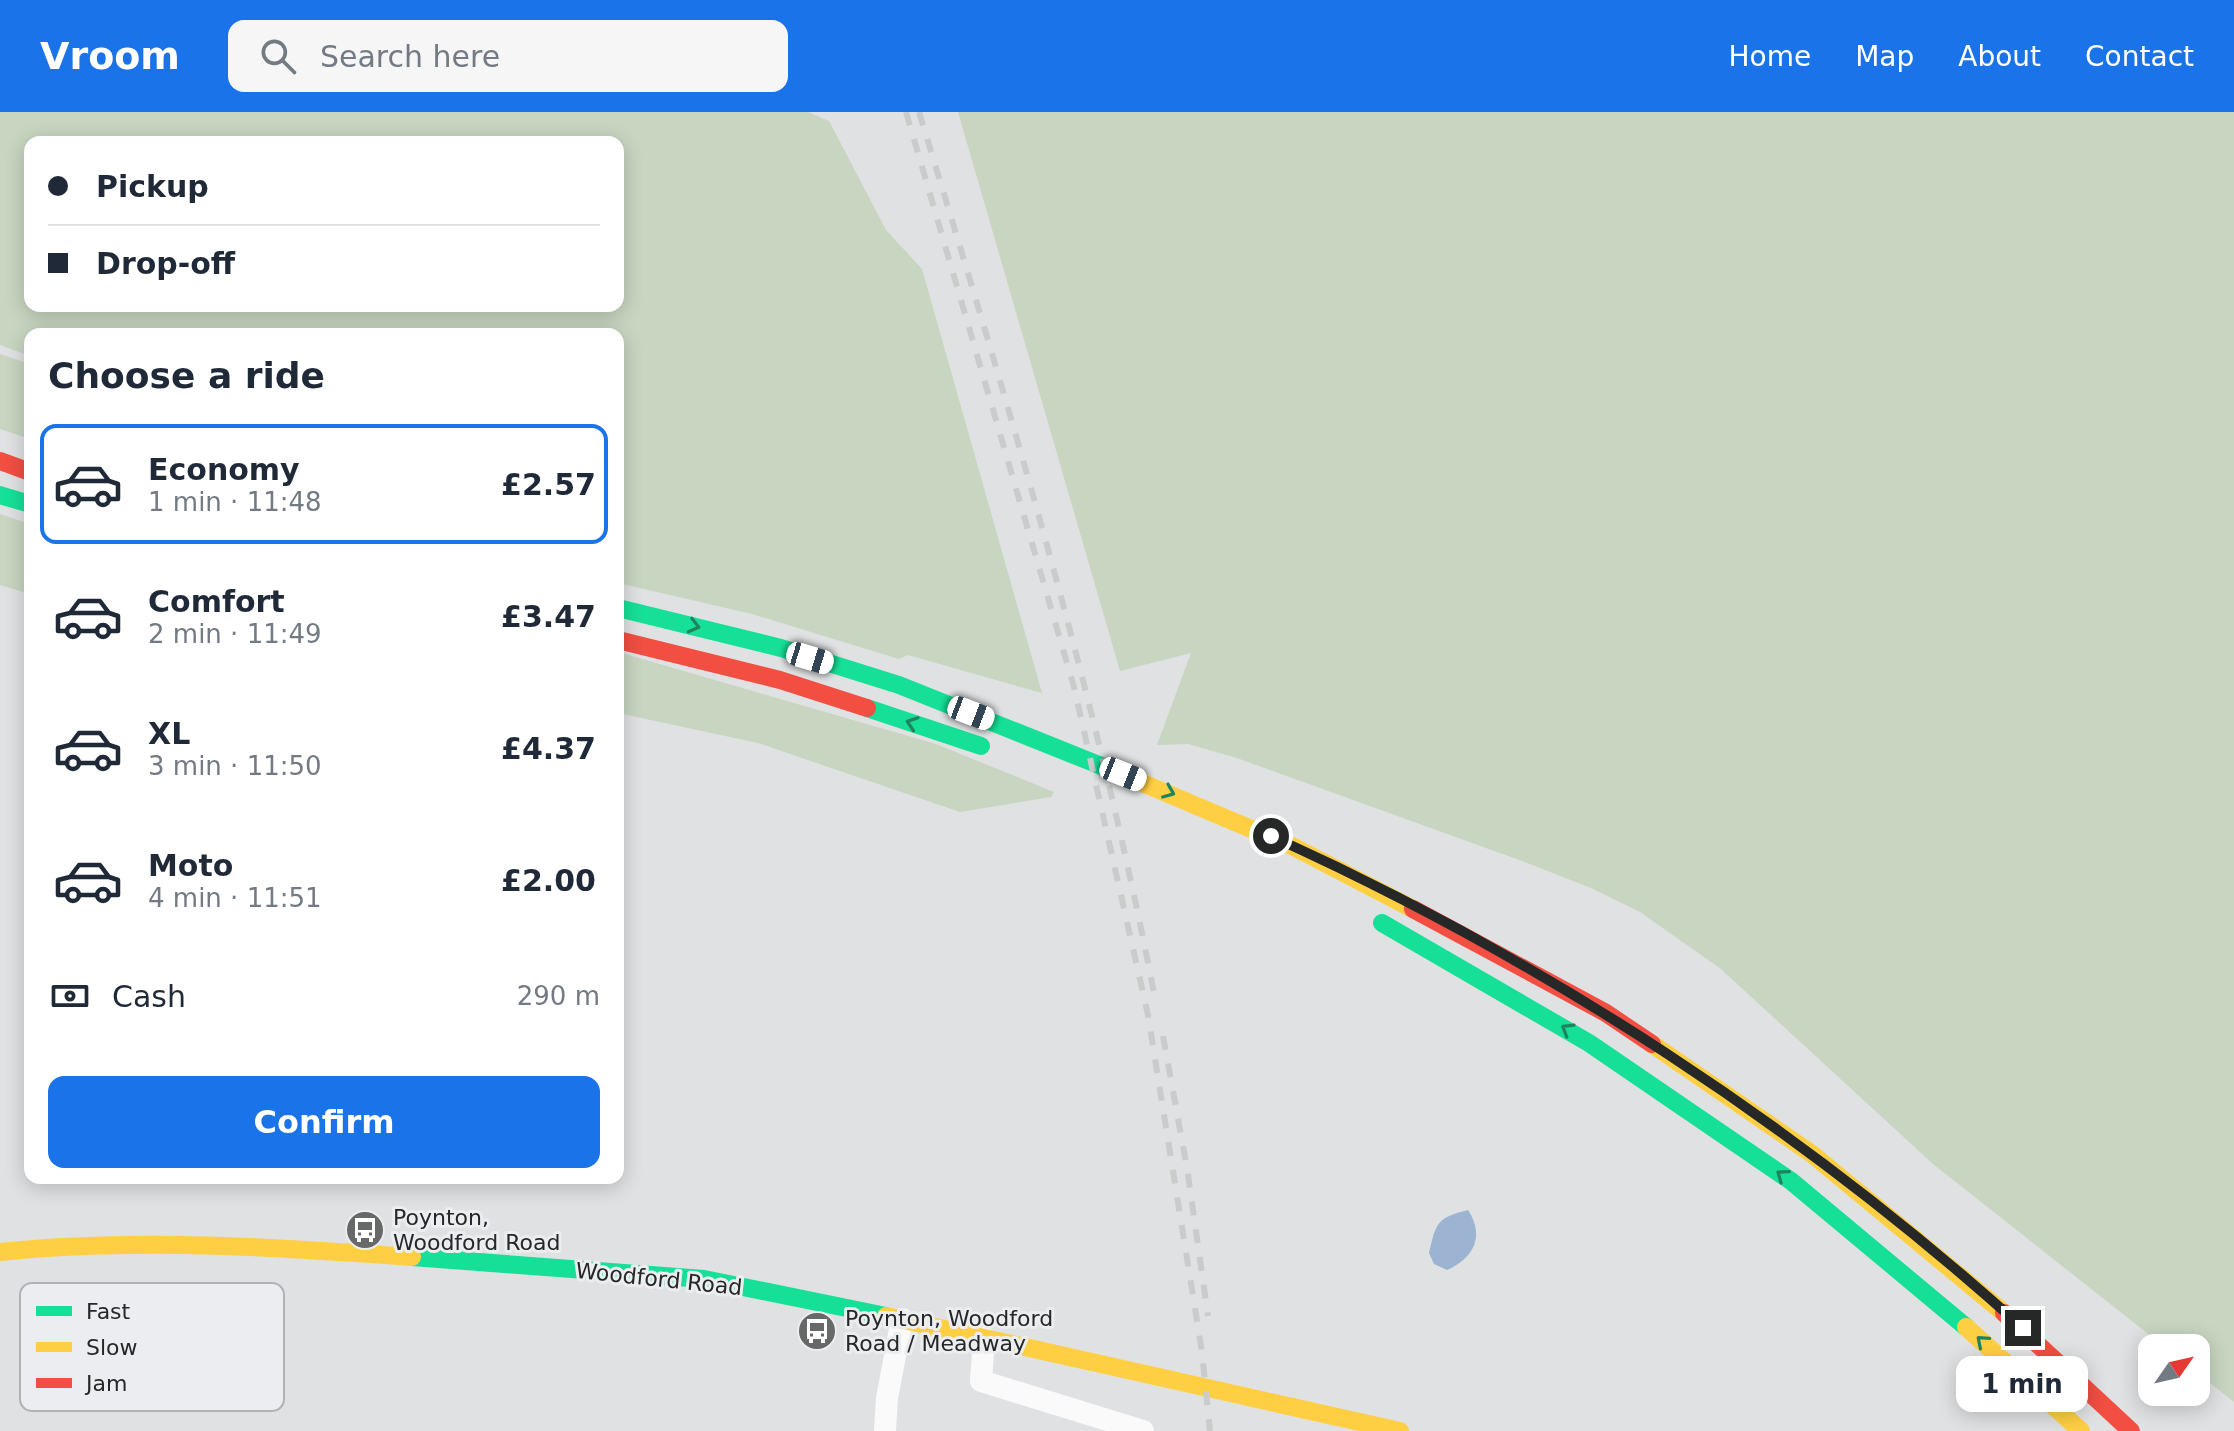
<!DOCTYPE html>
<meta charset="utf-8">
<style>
:root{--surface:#fff;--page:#f6f6f7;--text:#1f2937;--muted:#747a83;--line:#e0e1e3;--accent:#1a73e8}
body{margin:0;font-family:"DejaVu Sans",sans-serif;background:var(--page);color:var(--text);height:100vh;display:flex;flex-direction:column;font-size:30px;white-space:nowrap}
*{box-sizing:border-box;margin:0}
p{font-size:26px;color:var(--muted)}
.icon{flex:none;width:44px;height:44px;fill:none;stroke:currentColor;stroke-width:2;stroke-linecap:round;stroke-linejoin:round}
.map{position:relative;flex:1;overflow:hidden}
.details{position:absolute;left:24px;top:216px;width:600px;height:856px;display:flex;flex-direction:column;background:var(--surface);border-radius:16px;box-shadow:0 4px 20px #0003}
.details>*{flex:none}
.guide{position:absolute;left:24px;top:24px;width:600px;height:176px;border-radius:16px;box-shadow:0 4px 20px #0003;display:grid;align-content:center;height:176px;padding:0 24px;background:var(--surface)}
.needle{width:52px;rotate:56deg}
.buttons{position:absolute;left:2138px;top:1222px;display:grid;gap:16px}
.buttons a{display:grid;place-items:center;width:72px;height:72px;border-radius:16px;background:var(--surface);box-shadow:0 4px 20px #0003;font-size:40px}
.end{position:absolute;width:36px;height:36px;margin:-18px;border:10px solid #262727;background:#fff;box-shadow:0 0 0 4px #fff}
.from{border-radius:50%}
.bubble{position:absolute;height:56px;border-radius:16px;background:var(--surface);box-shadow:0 4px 20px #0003;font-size:26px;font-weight:800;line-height:56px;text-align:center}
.car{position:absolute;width:24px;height:48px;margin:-24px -12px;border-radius:10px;box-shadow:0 0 6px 2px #0007;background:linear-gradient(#fff 24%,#345 0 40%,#fff 0 76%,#345 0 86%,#fff 0)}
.guide b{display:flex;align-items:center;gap:28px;height:76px;font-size:30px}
.guide b+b{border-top:2px solid var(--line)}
.guide i{width:20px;height:20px;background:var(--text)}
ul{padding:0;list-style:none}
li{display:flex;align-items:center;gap:24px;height:120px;margin:0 16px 12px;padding:0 8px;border:4px solid transparent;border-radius:16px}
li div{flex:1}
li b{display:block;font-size:30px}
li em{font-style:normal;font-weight:800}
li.current{border-color:var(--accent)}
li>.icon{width:72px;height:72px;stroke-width:1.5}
h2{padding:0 24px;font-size:36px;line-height:96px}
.pay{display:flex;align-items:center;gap:20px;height:88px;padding:0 24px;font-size:30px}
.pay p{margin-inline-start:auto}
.action{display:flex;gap:16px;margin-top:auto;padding:16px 24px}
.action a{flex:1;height:92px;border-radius:16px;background:var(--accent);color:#fff;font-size:32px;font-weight:800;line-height:92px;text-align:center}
header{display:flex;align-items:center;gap:48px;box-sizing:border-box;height:112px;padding:0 40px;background:var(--accent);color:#fff}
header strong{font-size:38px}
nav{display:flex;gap:44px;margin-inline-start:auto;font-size:28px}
.search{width:560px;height:72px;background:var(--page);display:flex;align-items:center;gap:20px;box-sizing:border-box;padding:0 28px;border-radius:16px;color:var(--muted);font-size:30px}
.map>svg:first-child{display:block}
</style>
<header>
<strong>Vroom</strong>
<div class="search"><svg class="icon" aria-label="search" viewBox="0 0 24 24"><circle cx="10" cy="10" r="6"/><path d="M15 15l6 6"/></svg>Search here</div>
<nav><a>Home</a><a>Map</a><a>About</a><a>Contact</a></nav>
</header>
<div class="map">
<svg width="2234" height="1319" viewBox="0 0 2234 1319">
<rect width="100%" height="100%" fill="#e0e1e2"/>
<path fill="#c7d5c1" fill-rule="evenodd" d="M0,0H808L829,9L886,118L922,157L1042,581L908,543L899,547L752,502L618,471V222H30V244L0,233ZM30,30H618V194H30Z
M958,0H2234V1290L2196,1260V1236H2166L1933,1052L1721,857L1640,800L1591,776L1522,749L1237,646L1188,632L1157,633L1191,541L1120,559Z
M0,242L30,252V327L0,317Z
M0,402L30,412V482L0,473Z
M618,540L936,632L1054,680L1051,685L960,700L758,631L618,601Z"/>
<path fill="#9cb4d1" d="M1468,1098C1485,1124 1474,1146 1447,1158L1434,1152L1429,1141C1436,1110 1437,1106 1468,1098Z"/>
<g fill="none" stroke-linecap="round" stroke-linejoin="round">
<path stroke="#fafafb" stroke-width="22" d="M984,1226L981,1269L1143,1319
M885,1319L887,1286L902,1207"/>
<path stroke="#16e098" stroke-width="18" d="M0,383L30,392
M618,496L781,536L899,573L1114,659
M867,596L981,634
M1382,811L1589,931L1791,1069L1966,1215
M412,1145L704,1167L886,1204"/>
<path stroke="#ffcf43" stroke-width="18" d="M1114,659L1294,735L1413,797
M1652,932L1812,1042L2004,1201
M0,1140C136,1126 275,1135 412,1145
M886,1204L1400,1319
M1966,1215L2081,1319"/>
<path stroke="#f24e42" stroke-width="18" d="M0,349L30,360
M618,528L780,568L867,596
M1413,797L1606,901L1652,932
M2004,1201L2131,1319"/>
<path stroke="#cacbcb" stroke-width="6" stroke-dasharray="14 14" stroke-linecap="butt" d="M906,0L1074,575L1148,903L1202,1240L1210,1319
M919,0C1008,291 1096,582 1154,881
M1163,924L1187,1056L1208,1204"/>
</g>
<defs><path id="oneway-chevron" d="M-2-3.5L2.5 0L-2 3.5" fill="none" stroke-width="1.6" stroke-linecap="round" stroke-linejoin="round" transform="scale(2)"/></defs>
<g stroke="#1e8460">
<use href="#oneway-chevron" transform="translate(694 514) rotate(14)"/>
<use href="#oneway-chevron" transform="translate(912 611) rotate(-161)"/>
<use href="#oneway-chevron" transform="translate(1169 680) rotate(22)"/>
<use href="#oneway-chevron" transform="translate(1567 917) rotate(-149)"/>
<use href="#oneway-chevron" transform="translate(1782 1063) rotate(-144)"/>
<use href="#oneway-chevron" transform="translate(1982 1229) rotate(-139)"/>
</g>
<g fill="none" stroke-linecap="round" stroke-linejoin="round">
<path stroke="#262727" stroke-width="10" d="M1271,724C1545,848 1800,1015 2023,1216"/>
</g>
<defs>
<g id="bus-disc" transform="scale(2)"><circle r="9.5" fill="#676868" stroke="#ecedf0"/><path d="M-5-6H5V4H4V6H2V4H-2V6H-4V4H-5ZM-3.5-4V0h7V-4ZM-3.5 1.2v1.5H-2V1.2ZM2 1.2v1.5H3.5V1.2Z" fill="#fff"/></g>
</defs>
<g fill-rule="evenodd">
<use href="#bus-disc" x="365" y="1118"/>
<use href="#bus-disc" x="817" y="1219"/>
</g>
<g text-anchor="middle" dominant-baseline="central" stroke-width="6" stroke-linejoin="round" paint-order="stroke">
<g font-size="22" fill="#262727" stroke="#ecedf0" text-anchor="start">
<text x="393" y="1105">Poynton,<tspan x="393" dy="25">Woodford Road</tspan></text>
<text x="845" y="1206">Poynton, Woodford<tspan x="845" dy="25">Road / Meadway</tspan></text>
</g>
<g font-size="22" fill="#262727" stroke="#ecedf0">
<text transform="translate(659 1167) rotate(6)">Woodford Road</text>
</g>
</g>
<rect x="20" y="1171" width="264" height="128" rx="12" fill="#ecedf0" stroke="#b1b2b4" stroke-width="2"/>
<rect x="36" y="1194" width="36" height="10" fill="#16e098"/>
<rect x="36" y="1230" width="36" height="10" fill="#ffcf43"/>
<rect x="36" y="1266" width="36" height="10" fill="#f24e42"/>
<g font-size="22" fill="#262727">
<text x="86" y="1207">Fast</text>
<text x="86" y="1243">Slow</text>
<text x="86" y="1279">Jam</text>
</g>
</svg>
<div class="buttons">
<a><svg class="needle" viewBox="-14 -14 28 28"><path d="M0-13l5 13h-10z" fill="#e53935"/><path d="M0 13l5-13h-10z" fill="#747a83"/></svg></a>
</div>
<i class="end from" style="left:1271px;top:724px"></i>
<i class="end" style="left:2023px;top:1216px"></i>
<div class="bubble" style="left:1956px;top:1244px;width:132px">1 min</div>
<i class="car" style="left:810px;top:546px;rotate:107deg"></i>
<i class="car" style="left:971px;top:601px;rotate:111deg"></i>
<i class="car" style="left:1123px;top:662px;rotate:112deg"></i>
<div class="guide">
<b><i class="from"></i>Pickup</b>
<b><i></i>Drop-off</b>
</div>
<section class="details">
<h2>Choose a ride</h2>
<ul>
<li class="current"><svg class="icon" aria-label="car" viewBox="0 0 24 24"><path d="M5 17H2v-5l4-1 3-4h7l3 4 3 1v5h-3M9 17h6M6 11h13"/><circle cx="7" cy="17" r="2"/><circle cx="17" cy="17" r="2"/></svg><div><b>Economy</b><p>1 min · 11:48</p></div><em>£2.57</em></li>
<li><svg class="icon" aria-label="car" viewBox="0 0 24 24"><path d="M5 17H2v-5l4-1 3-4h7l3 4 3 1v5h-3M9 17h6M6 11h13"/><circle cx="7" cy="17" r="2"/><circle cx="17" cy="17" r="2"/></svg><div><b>Comfort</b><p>2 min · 11:49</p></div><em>£3.47</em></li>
<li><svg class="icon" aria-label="car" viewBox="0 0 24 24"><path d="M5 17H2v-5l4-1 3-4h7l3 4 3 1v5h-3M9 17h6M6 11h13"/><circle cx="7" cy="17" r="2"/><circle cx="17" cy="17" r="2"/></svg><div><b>XL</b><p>3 min · 11:50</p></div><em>£4.37</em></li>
<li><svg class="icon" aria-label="car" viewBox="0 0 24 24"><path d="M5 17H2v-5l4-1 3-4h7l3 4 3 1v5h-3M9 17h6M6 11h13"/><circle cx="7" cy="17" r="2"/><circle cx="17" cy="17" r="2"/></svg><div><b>Moto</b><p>4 min · 11:51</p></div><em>£2.00</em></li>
</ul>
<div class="pay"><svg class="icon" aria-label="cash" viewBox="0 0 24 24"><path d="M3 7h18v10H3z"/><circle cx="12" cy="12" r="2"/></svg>Cash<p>290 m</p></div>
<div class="action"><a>Confirm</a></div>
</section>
</div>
